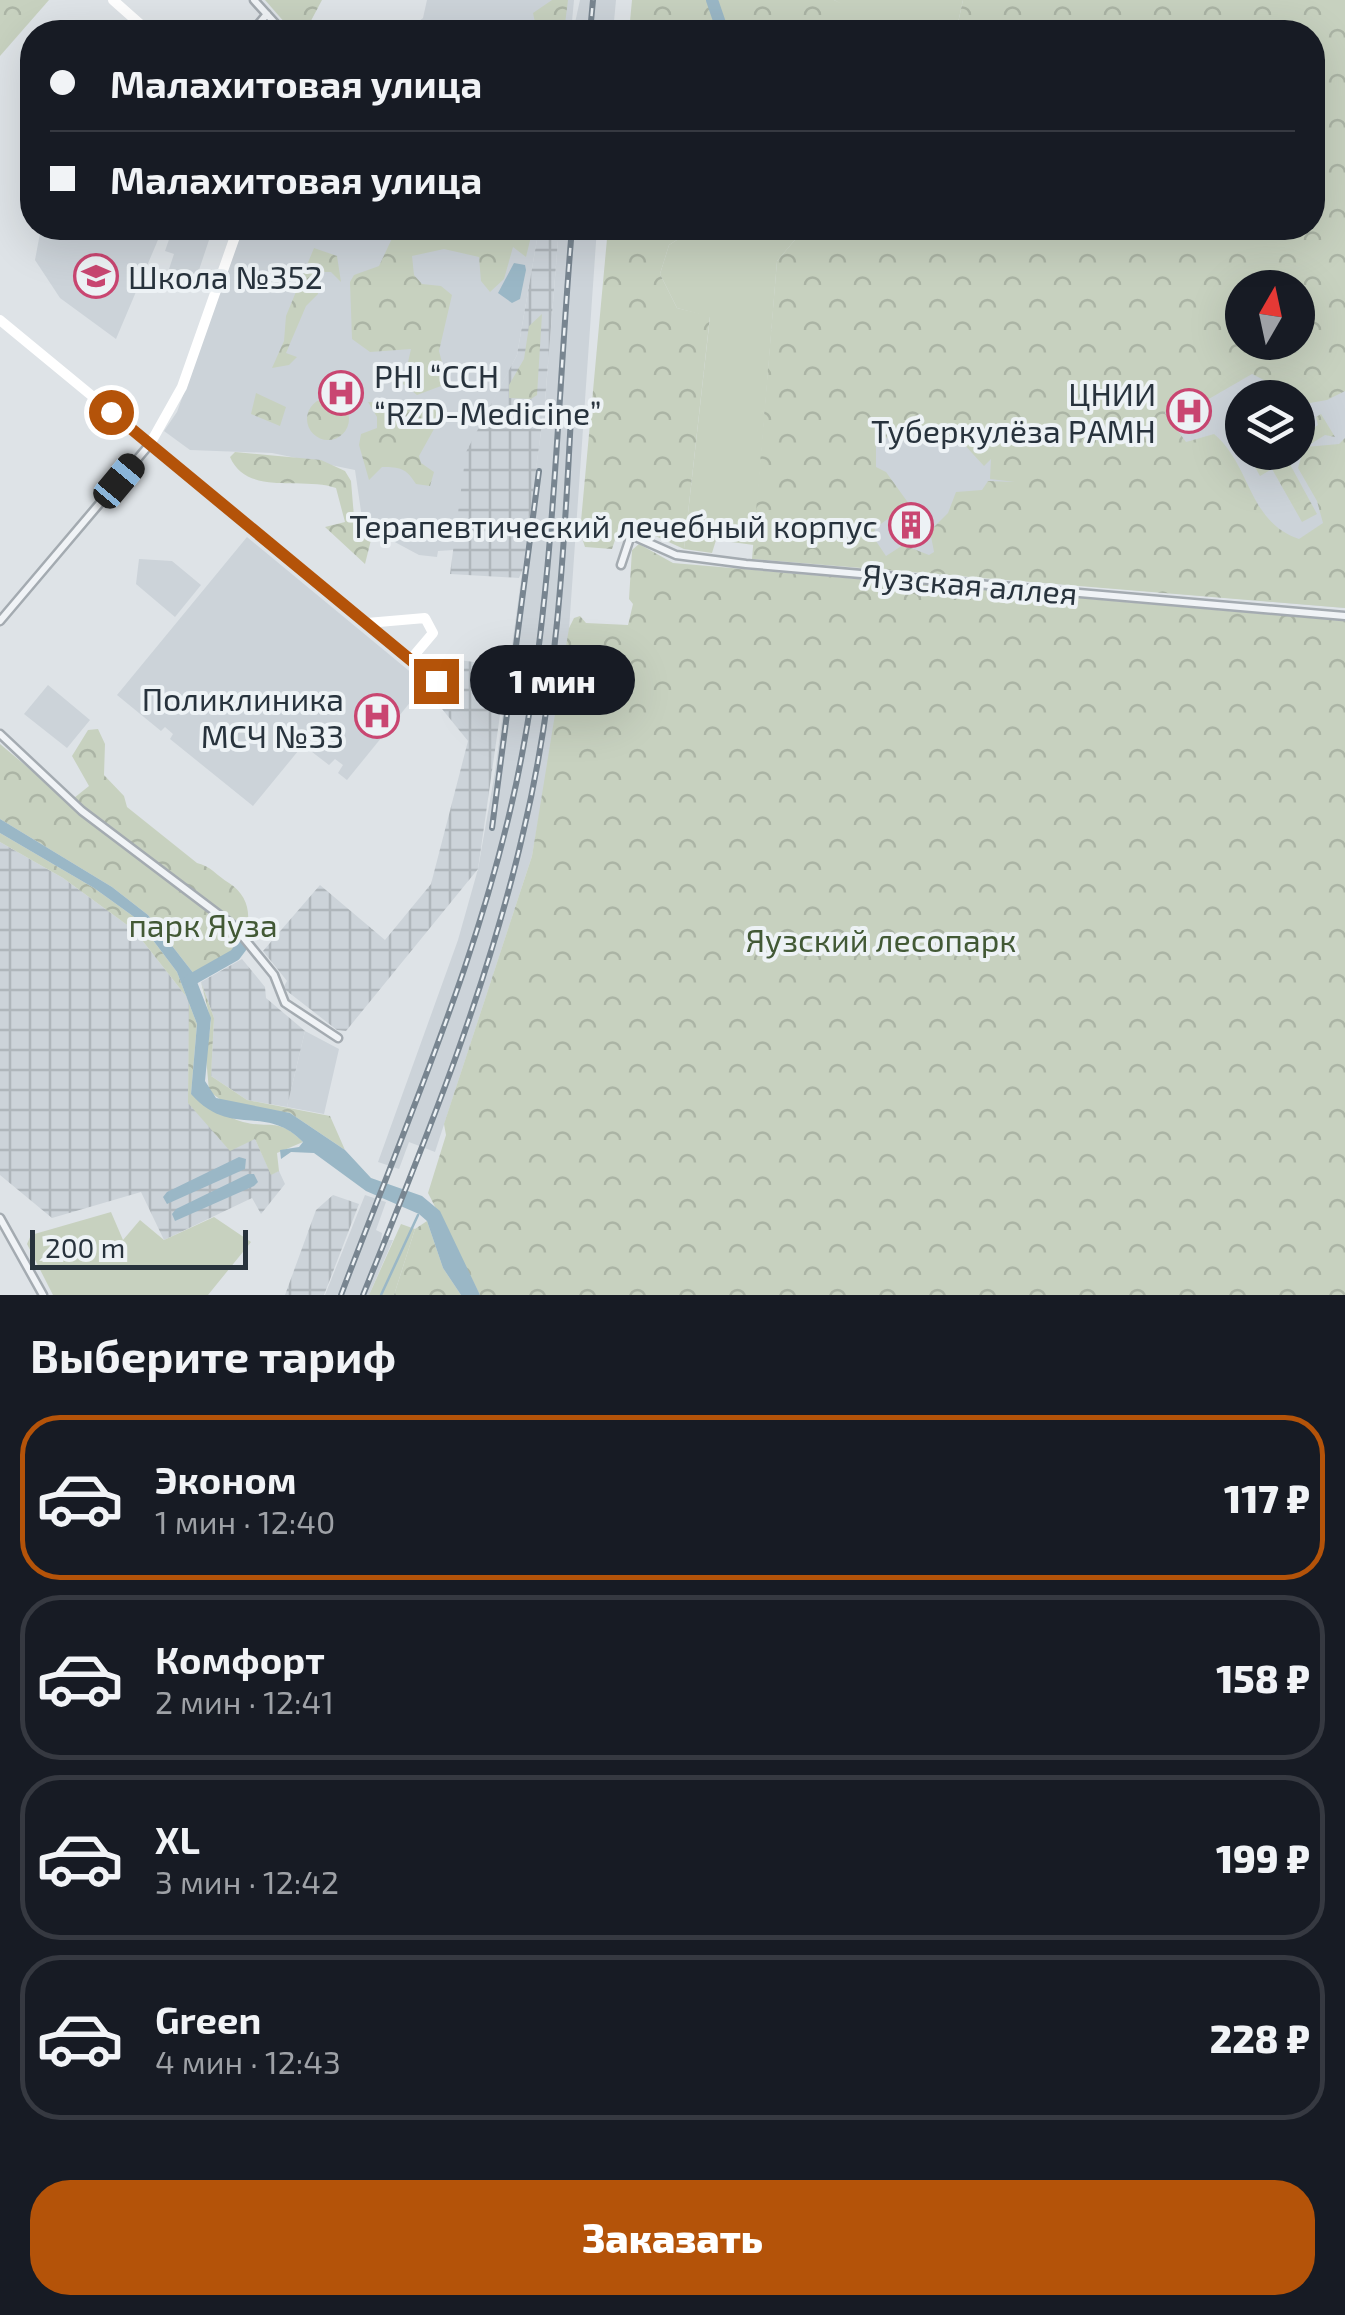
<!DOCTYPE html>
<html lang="ru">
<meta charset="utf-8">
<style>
:root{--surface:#171b24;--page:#242831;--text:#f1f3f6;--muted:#9ea1a6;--line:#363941;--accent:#b45309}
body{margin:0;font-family:"Exo 2",sans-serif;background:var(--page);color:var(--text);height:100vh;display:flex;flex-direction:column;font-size:38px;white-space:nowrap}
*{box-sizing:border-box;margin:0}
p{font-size:32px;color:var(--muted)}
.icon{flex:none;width:55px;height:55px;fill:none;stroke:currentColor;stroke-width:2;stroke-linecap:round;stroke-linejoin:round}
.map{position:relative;height:1295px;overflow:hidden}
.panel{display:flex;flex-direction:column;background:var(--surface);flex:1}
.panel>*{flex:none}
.banner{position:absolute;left:20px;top:20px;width:1305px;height:220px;border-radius:40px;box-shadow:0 10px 40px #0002;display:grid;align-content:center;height:220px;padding:0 30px;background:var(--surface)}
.needle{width:65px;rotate:9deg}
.tools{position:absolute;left:1225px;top:270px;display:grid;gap:20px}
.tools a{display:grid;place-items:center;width:90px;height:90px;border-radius:50%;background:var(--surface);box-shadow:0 10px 40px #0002;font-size:50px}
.scale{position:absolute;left:30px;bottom:25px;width:218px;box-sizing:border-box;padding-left:10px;border:5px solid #28333d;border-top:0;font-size:28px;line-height:35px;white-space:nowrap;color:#28333d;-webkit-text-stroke:8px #edf2f5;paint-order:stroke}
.end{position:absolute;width:45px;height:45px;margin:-22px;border:12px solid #b45309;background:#fff;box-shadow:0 0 0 5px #fff}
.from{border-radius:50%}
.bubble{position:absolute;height:70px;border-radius:35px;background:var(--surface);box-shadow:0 10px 40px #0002;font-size:32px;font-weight:800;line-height:70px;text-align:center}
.car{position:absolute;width:30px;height:60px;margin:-30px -15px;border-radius:12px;box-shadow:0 0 8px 2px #0007;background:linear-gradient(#222 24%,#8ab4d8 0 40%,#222 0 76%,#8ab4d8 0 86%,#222 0)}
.banner b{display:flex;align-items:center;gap:35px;height:95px;font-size:38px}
.banner b+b{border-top:2px solid var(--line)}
.banner i{width:25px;height:25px;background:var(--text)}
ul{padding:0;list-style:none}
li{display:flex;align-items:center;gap:30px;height:165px;margin:0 20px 15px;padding:0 10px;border:5px solid var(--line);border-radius:40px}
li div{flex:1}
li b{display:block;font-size:38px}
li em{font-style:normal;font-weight:800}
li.selected{border-color:var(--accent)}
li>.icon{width:90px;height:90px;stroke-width:1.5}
h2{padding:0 30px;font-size:45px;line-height:120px}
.button{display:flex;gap:20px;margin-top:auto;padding:20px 30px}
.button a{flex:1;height:115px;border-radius:40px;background:var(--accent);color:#fff;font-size:40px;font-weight:800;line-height:115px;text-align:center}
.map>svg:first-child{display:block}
</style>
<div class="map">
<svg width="1345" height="1295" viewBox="0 0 1345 1295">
<defs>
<pattern id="industrial-grid" width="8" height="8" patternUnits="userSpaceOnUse" patternTransform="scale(2.5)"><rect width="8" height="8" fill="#ccd3d9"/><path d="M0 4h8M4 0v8" fill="none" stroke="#afb6bb"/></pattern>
<pattern id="forest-crowns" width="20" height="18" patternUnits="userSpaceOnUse" patternTransform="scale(2.5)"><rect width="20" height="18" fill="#c7d1bf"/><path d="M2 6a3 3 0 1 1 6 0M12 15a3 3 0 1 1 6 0" fill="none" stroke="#abb4a5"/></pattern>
</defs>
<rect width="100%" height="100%" fill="#dee3e7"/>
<path fill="#ccd3d9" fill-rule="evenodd" d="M427,0H574L571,32H406L423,18Z
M580,0H616L613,32H573Z
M41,228H163L116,339L60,298L35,260Z
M173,228H213L196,279L169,269L174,254L165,251Z
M243,228H539L517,355L467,452L454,550L438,551L437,557L419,555L363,525L355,470L272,453L190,450L164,431L177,412Z
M559,228H597L567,658L532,856L435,1152L409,1142L399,1169L378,1162L458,940L478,869L495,772L545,402Z
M1152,237L1345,258V608L848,566L856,449ZM1242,288H1298V342H1242ZM1242,398H1298V452H1242Z
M247,537L425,684L347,780L338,773L343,765L335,759L329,765L303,745L253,806L170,739L173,734L165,727L161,731L117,695Z
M139,559L172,561L201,585L175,617L136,584Z
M48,685L90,720L67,748L24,714Z
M305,1031L339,1049L324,1114L287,1107Z
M365,1195L386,1202L376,1230L382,1233L381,1240H393L369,1295H325Z"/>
<path fill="url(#industrial-grid)" d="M539,228H559L545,401L523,569L519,578L450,574L466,452L517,355Z
M442,658L507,666L478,869L346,1031L337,1030L283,988L287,981L263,951L320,885L385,940L431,884L468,741L438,704Z
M0,842L63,878L134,930L189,1000L188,1103L255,1139L271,1174L279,1171L285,1184L261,1214L252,1198L164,1240L141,1192L52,1218L0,1175Z
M242,959L265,987L266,998L305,1031L287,1107L247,1100L211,1076L214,1018L201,982Z
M333,1195L359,1204L324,1295H285L316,1210Z"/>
<path fill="#c7d1bf" d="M834,0H963L956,32H944L946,28L919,29L918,32H833L847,7Z
M708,228H805L777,261L754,545L716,540L712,553L684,549L710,317L677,308L660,274L669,245L680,238L709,235Z
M111,1212L123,1240L140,1220L164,1240L214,1217L251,1242L208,1295H53L27,1244L31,1235Z
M401,1224L415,1229L394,1295H369Z"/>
<path fill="url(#forest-crowns)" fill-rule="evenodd" d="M0,0H49L0,56Z
M265,0H322L305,32H293Z
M552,0H568L564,32H537L533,13Z
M632,0H834L847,6L849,23L833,32H629Z
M963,0H1345V391L1327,400L1298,405V398L1274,397L1264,380L1252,374L1207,400L1182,390L1165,413L1186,442L1214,434C1252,466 1247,521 1299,539L1323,523L1317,501L1298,468L1304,447L1298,450V437L1318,425L1316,417L1321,414L1335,437L1325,435L1306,447L1339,444L1345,438V608L752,559L777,261L805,228H1312V32H956ZM1242,288H1298V342H1242ZM930,433L950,442L961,441L984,466L991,459L990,479L1015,482L988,481L982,490L956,492L948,513L930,531L934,552L929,555L903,545L886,556L874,538L875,528L909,504L886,472L876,467V445L891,435L911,442Z
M464,228H533L526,257L513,247L504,279L490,292L481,281L479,257L444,249L412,256L414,275L422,284L441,286L452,295L439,351L444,370L441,386L417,395L403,384L411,349L370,352L352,339L350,282L354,275L379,266L396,230L450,235Z
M608,228H708L709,235L696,244L680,238L669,245L660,274L677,308L710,316L684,549L629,524L619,528L612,549L585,547L580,532Z
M314,248L337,256L341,282L331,272H316L318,294L306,306L286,353L297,357L289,365L272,368L284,341L286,316Z
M542,314L537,395L531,399L509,398V385L524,359L529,326Z
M256,393L286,407L280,426L251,414Z
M307 419a21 21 0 1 1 42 0a21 21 0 1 1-42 0Z
M368,402L433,403L438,407L434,429L419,456L421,463L434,472L430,486L416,484C406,468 400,467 382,467L369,480L359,445L361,434L377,428V417Z
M235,452L321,460L345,471L351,481L354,517L371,540L365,564L325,527L345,522L336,488C304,476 247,497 230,457Z
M1260,452L1293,453L1286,457L1317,514L1302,522L1272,469L1260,476L1250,458Z
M639,544L673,563L1345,621V1295H480L428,1193L446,1135L444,1124L532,856L569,628L574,618L580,616L586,623L628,625L633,604L629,599L632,550Z
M98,729L105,744L104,775L124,796L127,807L197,863C211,866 217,876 229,883C254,899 253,928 235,951C227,961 206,968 194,974L148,915L112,887L0,819V744L69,802L89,786L72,756L88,730Z
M0,833L94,888L137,919L177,972L197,1024L191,1094C207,1102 227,1118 243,1122C271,1129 278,1117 303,1142L277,1153L279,1171L271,1175L255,1139L230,1151L188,1103L189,1000L134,930L63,878L0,842Z
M201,982L214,1018L211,1076L247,1100L330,1116L345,1150L290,1113L225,1103L209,1091L206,1057L211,1022Z
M427,1221L443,1268L461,1295H394L415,1229Z"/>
<path fill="#9ab7c6" d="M514,263L525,265L526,270L520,299L512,303L498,293Z
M0,819L112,887L148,915L194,974L211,1018L205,1081L216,1098L290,1113L345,1150L371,1178L422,1196L440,1211L480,1295H461L443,1268L427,1221L419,1214L366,1191L314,1153L291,1152L281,1159L280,1150L299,1147L303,1142C265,1103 231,1139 191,1094L197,1024L177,972L137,919L94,888L0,833Z
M239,1157L246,1159L245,1169L167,1204L163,1197L167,1192Z
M248,1174H254L258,1182L254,1186L175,1221L172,1214L176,1209Z"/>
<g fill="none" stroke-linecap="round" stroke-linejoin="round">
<path stroke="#9ab7c6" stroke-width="2.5" d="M971,23L1021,32
M605,228V232
M381,1295L418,1215"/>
<path stroke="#9ab7c6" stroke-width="12" d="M712,0L723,32
M595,234L607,228
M189,981L235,955L241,947"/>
<g stroke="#a4abb1" stroke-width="11">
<path id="street" d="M254,0L283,32
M252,32L267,14
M621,565L631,535L676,555L746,564L1345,616
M0,621L150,444
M411,659L436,681
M0,734L82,811L234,926L274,975L285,1003L338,1038
M0,1218L43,1295"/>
</g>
<use href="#street" stroke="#f0f3f6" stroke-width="6"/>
<path stroke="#fff" stroke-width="10" d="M113,0L149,32
M0,320L411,659L433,633L425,618L367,623
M150,444L182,387L238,228"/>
<g stroke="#788590" stroke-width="6">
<path id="rail" d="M590,32L593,0
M492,828L539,471
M341,1295C408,1117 489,937 523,749C555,577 557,401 572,228
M363,1295C424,1144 488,988 524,829C556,693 564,555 571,416"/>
</g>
<use href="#rail" stroke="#edf2f5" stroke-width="2.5" stroke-dasharray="8" stroke-linecap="butt"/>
</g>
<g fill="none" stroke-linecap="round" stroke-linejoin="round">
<path stroke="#b45309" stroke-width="12" d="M111,412L436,681"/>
</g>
<defs>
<g id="school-ring" transform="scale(2.25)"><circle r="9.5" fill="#edf2f5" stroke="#c94671" stroke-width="1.5"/><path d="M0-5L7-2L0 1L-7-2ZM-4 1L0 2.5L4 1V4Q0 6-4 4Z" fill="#c94671"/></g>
<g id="hospital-ring" transform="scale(2.25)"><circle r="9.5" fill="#edf2f5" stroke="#c94671" stroke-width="1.5"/><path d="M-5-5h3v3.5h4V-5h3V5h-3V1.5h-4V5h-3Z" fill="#c94671"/></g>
<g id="building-ring" transform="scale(2.25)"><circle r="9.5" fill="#edf2f5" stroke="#c94671" stroke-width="1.5"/><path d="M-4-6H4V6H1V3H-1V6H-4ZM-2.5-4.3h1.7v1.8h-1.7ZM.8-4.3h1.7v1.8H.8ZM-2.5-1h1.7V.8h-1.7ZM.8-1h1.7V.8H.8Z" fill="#c94671"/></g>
</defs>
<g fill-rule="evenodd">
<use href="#school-ring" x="96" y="276"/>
<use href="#hospital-ring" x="341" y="393"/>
<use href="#hospital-ring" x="1189" y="411"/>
<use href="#building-ring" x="911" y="525"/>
<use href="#hospital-ring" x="377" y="716"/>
</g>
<g text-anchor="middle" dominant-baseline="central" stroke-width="8" stroke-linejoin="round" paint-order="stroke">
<g font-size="32" fill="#28333d" stroke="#edf2f5" text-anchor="end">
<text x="128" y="276" text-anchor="start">Школа №352</text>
<text x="374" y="375" text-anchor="start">PHI “CCH<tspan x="374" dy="37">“RZD-Medicine”</tspan></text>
<text x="1156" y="393">ЦНИИ<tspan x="1156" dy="37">Туберкулёза РАМН</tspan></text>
<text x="878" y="525">Терапевтический лечебный корпус</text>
<text x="344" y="698">Поликлиника<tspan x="344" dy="37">МСЧ №33</tspan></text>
</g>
<g font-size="32" fill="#28333d" stroke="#edf2f5">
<text transform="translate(970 583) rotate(5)">Яузская аллея</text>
</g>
<g font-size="32" fill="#425935" stroke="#edf2f5">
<text x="203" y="924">парк Яуза</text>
<text x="881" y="939">Яузский лесопарк</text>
</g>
</g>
</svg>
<div class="tools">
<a><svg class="needle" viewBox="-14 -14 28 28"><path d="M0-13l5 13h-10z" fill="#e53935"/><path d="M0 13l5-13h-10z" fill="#9ea1a6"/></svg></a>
<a><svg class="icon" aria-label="layers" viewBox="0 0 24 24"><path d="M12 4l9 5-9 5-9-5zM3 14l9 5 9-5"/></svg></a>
</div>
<div class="scale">200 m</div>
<i class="end from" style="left:111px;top:412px"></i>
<i class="end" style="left:436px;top:681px"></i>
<div class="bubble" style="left:470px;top:645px;width:165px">1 мин</div>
<i class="car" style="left:119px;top:481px;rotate:40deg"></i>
<div class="banner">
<b><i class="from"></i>Малахитовая улица</b>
<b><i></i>Малахитовая улица</b>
</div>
</div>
<section class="panel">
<h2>Выберите тариф</h2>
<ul>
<li class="selected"><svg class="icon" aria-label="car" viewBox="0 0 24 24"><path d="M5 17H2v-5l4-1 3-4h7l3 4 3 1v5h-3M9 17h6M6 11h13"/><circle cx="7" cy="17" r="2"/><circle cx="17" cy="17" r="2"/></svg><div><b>Эконом</b><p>1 мин · 12:40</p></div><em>117 ₽</em></li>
<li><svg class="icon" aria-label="car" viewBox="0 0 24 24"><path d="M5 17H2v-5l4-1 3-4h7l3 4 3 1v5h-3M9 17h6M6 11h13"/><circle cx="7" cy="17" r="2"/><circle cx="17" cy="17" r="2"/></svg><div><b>Комфорт</b><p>2 мин · 12:41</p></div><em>158 ₽</em></li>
<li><svg class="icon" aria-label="car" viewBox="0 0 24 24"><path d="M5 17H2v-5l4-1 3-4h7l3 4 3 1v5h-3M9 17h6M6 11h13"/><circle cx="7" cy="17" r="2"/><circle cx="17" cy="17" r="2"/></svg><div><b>XL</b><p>3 мин · 12:42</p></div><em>199 ₽</em></li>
<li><svg class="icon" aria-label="car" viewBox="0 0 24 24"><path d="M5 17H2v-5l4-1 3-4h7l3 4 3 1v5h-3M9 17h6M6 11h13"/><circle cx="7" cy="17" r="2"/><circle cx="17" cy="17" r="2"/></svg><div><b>Green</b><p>4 мин · 12:43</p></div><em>228 ₽</em></li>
</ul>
<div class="button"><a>Заказать</a></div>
</section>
